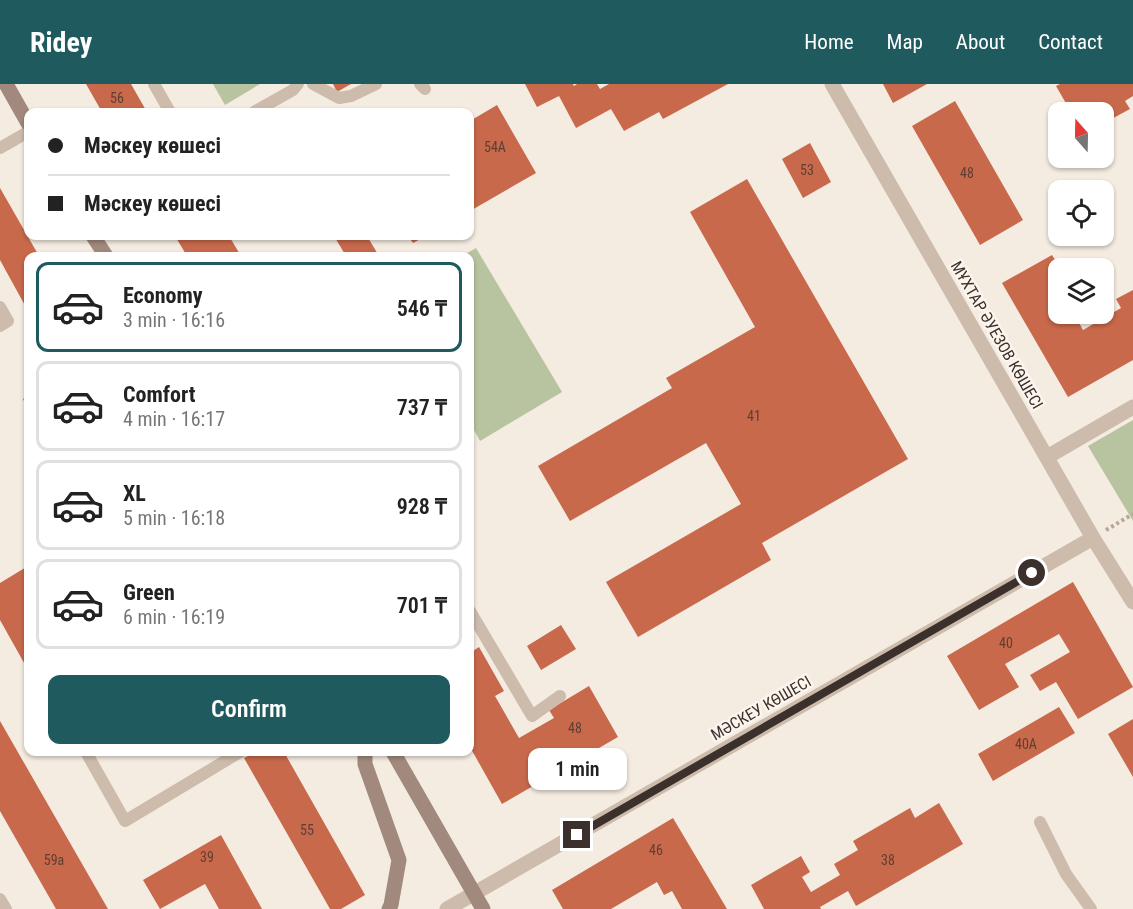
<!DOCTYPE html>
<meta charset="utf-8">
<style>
:root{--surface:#fff;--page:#f6f6f6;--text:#222;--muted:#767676;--line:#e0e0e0;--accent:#1f5a5e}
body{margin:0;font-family:"Roboto Condensed",sans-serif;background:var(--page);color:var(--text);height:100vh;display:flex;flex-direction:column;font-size:22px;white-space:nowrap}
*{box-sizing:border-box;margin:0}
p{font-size:20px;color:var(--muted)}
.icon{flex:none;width:33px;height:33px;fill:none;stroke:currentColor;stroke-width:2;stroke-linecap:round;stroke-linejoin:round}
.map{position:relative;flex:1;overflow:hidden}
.sheet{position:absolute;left:24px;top:168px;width:450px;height:504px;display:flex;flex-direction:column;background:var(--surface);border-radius:12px;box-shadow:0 2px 4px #0004}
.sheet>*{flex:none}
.banner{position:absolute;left:24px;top:24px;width:450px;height:132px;border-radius:12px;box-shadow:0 2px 4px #0004;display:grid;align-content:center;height:132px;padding:0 24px;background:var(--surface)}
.needle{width:39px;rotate:340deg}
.fabs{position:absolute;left:1048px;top:18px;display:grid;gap:12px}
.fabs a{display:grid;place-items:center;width:66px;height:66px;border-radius:12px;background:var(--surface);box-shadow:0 2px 4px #0004;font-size:30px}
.end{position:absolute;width:27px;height:27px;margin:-14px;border:8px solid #3b302b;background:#fff;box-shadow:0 0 0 3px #fff}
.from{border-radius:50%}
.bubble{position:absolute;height:42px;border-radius:12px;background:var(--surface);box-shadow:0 2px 4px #0004;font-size:20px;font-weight:600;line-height:42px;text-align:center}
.banner b{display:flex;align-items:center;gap:21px;height:57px;font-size:22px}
.banner b+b{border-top:2px solid var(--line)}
.banner i{width:15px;height:15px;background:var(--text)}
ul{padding:10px 0 0;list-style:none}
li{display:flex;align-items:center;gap:18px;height:90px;margin:0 12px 9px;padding:0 12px;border:3px solid var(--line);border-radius:12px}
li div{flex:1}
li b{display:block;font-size:22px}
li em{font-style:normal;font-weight:600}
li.current{border-color:var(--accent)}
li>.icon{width:54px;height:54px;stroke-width:1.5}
.primary-button{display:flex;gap:12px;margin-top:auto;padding:12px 24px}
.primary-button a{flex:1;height:69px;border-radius:12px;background:var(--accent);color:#fff;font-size:24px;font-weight:600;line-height:69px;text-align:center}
header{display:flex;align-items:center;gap:36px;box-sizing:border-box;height:84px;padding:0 30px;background:var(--accent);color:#fff}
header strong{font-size:28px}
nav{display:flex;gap:33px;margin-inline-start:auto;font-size:21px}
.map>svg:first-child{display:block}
</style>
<header>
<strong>Ridey</strong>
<nav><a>Home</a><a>Map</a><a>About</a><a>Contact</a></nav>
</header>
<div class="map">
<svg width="1133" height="825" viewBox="0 0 1133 825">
<rect width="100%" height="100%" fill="#f4ebe1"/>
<path fill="#b8c4a0" d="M213,0H260L225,21Z
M476,164L562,308L480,357L470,339V172H462Z
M1133,336V437L1088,362Z"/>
<path fill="#c8694b" d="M86,0H131L147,28H102Z
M333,0H351L337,8Z
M525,0H573L574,2L577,0H597L600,5L609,0H728L663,35L659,28L624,47L611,25L576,44L559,12L537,23Z
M883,0H927L893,19Z
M1060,0H1133V12L1125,17L1130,25L1104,39V28H1071L1056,2Z
M955,17L1023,136L980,161L912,42Z
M497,21L536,89L470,127V37Z
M810,59L831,98L803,114L782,75Z
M747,95L908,375L762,459L771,476L638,553L606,498L741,420L706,359L570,437L538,382L672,304L666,294L755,243L690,128Z
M0,104L39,172H28V227L0,176Z
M175,152H229L241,172H187Z
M334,152H367L379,172H346Z
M408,152H426L413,159Z
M1052,171L1060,184L1059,230H1074L1083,246L1121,224L1116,215L1133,206V276L1068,313L1002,199Z
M28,312V325L23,315Z
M28,482V586L0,536V499Z
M1073,498L1133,603L1078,635L1056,598L1040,607L1030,591L1070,568L1059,550L1005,580L1019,603L979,626L947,572Z
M561,541L576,565L541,586L527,562Z
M479,563L504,607L495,612L519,654L554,634L549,626L589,602L618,653L502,720L470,663V569Z
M1059,623L1075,649L993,697L978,670Z
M1133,635V693L1108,650Z
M0,637L108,825H56L0,727Z
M256,668H284L365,811L341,825H330L244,674Z
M939,719L963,760L856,822L848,807L820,823L821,825H764L751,801L801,772L810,788L802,793L811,808L840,791L834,780L858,766L853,757L910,724L915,734Z
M673,734L727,825H682L672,807L664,811L657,798L611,825H563L552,806Z
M221,751L262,825H219L205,800L160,825L143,796Z"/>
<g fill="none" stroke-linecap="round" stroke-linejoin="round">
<path stroke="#b9a596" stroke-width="4" stroke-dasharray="3 3" stroke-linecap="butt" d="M1106,446L1133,430"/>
<path stroke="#cdbbac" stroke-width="12" d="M154,0L170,28
M313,0L339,14L351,12L376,0
M420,0L425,5
M254,28L293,6L298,0
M0,64L28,48
M0,223L8,237L0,242
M470,527L532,632L560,612
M86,668L125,737L240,668
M1040,738L1066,790L1091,825
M0,815L6,825"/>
<path stroke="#cdbbac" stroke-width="15" d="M1047,373L1133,323"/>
<path stroke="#cdbbac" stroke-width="15" d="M832,0L1093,454L1133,518
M447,825L1093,454"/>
<path stroke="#a18a7d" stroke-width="15" d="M6,0L28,39
M93,152L106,172
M365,668V680L399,776L391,821L389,825
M393,668L483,825"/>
</g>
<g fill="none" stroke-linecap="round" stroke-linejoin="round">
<path stroke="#3b302b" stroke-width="8" d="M577,751L1032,489"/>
</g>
<g text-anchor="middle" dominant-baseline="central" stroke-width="5" stroke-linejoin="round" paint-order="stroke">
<g font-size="14" fill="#5e3e33">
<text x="117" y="14">56</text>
<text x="495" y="63">54А</text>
<text x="807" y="86">53</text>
<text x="967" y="89">48</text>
<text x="754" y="332">41</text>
<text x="1006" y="559">40</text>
<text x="575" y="644">48</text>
<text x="1026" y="660">40А</text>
<text x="307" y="746">55</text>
<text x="656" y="766">46</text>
<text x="207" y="773">39</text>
<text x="54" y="776">59а</text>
<text x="888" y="776">38</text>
</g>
<g font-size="16" fill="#3b302b" stroke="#fbf5ee">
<text transform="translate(997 251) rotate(60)">МҰХТАР ӘУЕЗОВ КӨШЕСІ</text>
<text transform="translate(761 624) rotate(-30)">МӘСКЕУ КӨШЕСІ</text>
</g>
</g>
</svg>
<div class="fabs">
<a><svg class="needle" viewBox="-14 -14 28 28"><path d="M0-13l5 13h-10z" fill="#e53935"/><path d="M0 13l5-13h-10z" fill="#767676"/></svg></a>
<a><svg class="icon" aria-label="locate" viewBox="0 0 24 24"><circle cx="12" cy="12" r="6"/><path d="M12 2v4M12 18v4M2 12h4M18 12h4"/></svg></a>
<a><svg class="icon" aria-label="layers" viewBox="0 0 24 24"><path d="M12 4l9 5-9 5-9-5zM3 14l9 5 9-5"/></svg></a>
</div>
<i class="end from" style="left:1032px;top:489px"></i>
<i class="end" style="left:577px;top:751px"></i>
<div class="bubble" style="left:528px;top:664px;width:99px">1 min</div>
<div class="banner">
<b><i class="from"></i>Мәскеу көшесі</b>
<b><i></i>Мәскеу көшесі</b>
</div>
<section class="sheet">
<ul>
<li class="current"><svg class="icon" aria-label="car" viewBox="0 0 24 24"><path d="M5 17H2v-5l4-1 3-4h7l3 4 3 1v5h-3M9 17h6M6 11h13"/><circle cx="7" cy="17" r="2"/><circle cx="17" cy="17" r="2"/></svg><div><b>Economy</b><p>3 min · 16:16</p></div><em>546 ₸</em></li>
<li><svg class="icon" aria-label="car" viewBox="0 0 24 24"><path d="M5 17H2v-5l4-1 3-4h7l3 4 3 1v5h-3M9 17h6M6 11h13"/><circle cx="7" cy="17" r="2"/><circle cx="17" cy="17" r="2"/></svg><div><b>Comfort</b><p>4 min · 16:17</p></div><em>737 ₸</em></li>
<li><svg class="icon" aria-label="car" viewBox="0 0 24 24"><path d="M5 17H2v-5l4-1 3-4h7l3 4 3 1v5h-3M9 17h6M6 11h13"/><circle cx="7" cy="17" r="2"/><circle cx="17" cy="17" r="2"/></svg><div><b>XL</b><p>5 min · 16:18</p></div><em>928 ₸</em></li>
<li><svg class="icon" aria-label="car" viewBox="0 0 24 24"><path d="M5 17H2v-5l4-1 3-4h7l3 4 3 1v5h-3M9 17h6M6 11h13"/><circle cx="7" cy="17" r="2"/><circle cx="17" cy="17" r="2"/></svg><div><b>Green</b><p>6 min · 16:19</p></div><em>701 ₸</em></li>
</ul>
<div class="primary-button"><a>Confirm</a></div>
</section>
</div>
